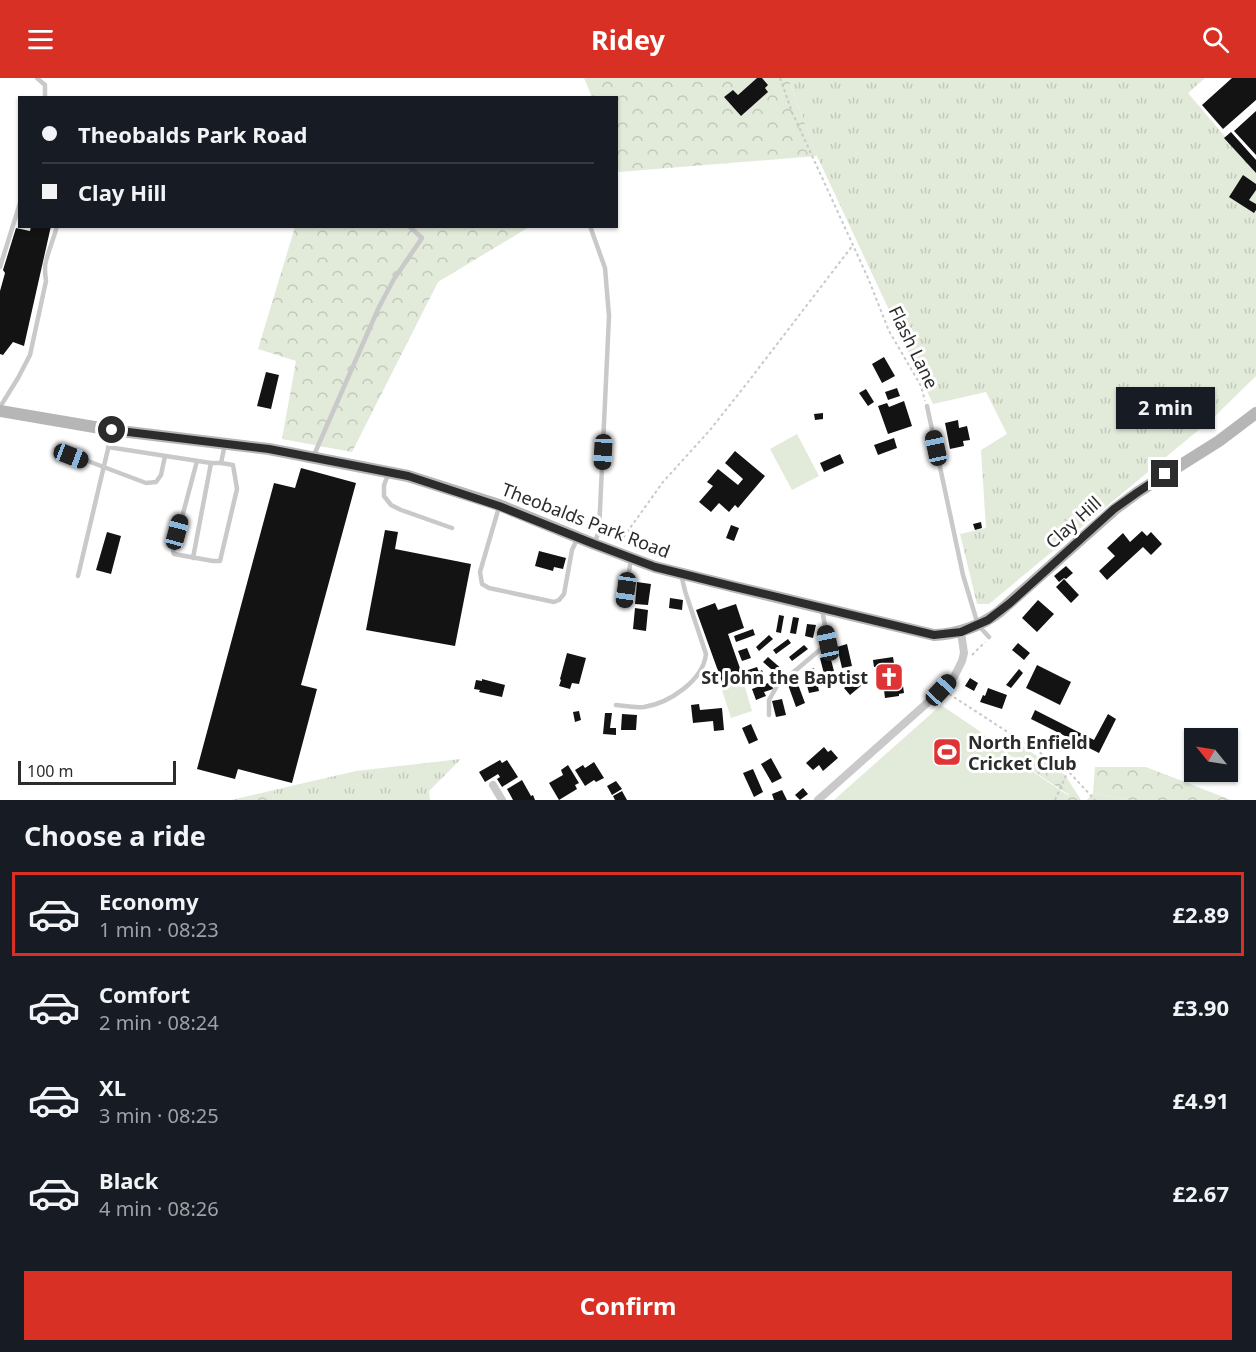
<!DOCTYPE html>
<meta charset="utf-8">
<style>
:root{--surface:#171b24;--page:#20242c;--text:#f1f3f6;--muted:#9ea1a6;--line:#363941;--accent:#d93025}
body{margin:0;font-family:"Noto Sans",sans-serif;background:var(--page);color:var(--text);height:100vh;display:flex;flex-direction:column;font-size:22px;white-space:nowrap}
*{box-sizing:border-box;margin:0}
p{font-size:20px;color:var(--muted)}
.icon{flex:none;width:33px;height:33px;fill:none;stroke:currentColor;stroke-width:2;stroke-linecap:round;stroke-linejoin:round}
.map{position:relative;height:722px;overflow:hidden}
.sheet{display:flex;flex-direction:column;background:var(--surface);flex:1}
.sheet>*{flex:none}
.banner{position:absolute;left:18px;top:18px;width:600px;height:132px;border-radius:0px;box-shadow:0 2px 4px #0004;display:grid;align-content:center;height:132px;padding:0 24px;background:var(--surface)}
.needle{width:39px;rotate:300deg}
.controls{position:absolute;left:1184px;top:650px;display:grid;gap:12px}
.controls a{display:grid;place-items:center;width:54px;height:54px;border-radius:0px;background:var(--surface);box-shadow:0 2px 4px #0004;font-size:30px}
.scale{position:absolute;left:18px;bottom:15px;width:158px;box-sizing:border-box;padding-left:6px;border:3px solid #2c2c2c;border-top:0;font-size:16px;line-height:21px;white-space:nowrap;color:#2c2c2c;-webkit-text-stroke:4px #fff;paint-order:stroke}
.end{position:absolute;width:27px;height:27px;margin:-14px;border:8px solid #2c2c2c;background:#fff;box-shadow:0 0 0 3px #fff}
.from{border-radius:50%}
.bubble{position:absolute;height:42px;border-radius:0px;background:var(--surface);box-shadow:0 2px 4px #0004;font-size:20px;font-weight:700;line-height:42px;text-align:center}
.car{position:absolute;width:18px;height:36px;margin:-18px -9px;border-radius:8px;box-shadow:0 0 4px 2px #0007;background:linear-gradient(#222 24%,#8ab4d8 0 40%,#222 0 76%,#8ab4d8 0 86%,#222 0)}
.banner b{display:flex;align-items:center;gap:21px;height:57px;font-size:22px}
.banner b+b{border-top:2px solid var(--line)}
.banner i{width:15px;height:15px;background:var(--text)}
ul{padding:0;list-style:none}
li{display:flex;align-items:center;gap:18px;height:84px;margin:0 12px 9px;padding:0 12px;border:3px solid transparent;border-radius:0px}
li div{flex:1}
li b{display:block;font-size:22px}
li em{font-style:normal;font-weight:700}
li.active{border-color:var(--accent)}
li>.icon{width:54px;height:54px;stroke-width:1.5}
h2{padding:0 24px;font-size:27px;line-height:72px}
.button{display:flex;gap:12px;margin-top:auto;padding:12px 24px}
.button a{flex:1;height:69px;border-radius:0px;background:var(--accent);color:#fff;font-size:24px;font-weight:700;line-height:69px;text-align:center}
header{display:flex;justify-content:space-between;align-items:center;height:78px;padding:0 24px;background:var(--accent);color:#fff;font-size:27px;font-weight:700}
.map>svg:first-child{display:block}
</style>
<header><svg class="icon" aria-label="menu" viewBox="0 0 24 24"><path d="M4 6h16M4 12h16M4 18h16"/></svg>Ridey<svg class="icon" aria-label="search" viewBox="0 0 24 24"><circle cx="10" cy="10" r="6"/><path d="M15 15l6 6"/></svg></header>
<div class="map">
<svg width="1256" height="722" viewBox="0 0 1256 722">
<defs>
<pattern id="grass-tufts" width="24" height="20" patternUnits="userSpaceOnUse" patternTransform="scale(1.5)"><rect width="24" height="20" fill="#e2eada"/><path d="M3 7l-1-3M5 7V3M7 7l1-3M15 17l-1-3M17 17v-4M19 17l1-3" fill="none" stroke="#c2c9bb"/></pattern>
<pattern id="forest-crowns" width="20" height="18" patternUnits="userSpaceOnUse" patternTransform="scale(1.5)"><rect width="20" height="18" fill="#e2eada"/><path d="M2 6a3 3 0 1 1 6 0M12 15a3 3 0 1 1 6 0" fill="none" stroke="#c2c9bb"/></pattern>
</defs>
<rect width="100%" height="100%" fill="#fff"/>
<path fill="url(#grass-tufts)" d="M788,0H1205L1188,15L1256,95V298L1213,340L989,526H977L960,456L986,450L981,372L1007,356L986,314L933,326L817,78Z
M461,681L429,713L430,722H272L274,712L356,693Z
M1093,715L1130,722H1087Z"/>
<path fill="url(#forest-crowns)" d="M584,0H757L738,17L733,12L724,19L741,38L768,7L762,0H788L817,78L619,94L616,86V20L592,19Z
M295,149H529L438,204L352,374L282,361L296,283L258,271Z
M1003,655L1065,697L1081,722H1064L1069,717L1008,676Z
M1095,689H1146L1231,722H1130L1093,715Z
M274,712L272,722H231Z"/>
<path fill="#e2eada" d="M797,356L819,398L792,412L770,371Z
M742,599L752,633L731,640L720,606Z
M941,627L978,652L1008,677L1069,718L1064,722H834Z"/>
<path fill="#131313" d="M757,0H762L768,7L765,10L768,14L741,38L724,19L733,12L738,17Z
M1232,0H1256V22L1223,51L1202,27Z
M1256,33V77L1234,53Z
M1231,54L1256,82V95L1224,60Z
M1243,97L1256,106V112L1249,122L1256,126V132L1254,135L1229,119Z
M31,148H51L24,268L13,264L3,277L0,276V213L5,195L3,192L16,150L30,153Z
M884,279L895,298L882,305L872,286Z
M266,294L279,297L271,331L257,328Z
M897,310L900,318L888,322L885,314Z
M866,311L874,324L868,328L859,315Z
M904,323L912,348L888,356L878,328L887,325L889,329Z
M823,335V341L815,342L814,336Z
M958,342L959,350L967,348L970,362L963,363L964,368L950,371L945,345Z
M894,360L897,370L878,377L874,367Z
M735,373L765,398L738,430L735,427L729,434L719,425L711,434L699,424L713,408L707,404L718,391L738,407L743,401L725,385Z
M840,376L844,385L824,394L820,385Z
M301,390L356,405L301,607L317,611L292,705L238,691L235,701L197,691L274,405L295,410Z
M981,444L982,450L975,452L973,446Z
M731,447L739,450L734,463L726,460Z
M385,452L398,454L395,471L471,486L455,568L366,552Z
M1142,453L1147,458L1151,454L1162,466L1151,477L1143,469L1107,502L1099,493L1115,478L1107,470L1123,455L1130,464Z
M107,454L121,458L111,496L96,492Z
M539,473L566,480L563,491L554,489L553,493L535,488Z
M1066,488L1073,495L1066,501L1064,500L1059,504L1054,498Z
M1064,501L1079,517L1071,525L1056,509Z
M637,504L651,506L648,527L635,526Z
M670,520L683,522L682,532L669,530Z
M1038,522L1054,536L1037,554L1022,540Z
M715,525L718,532L736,526L744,550L728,556L742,596L722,604L696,532Z
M635,530L648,532L646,553L633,551Z
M779,537L784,538L781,555L776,554Z
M793,539L799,540L796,556L790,555Z
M807,546L816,547L813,560L805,558Z
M753,551L755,557L736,564L734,558Z
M769,557L773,561L759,573L756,569Z
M788,561L791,565L776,576L773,572Z
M1018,565L1030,575L1024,582L1012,572Z
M847,566L852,588L842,590L837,569Z
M804,567L808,571L792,583L789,579Z
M747,570L751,580L742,583L738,573Z
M567,575L586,580L579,606L572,605L570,611L559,608L561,602L560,601Z
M830,578L835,597L825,600L820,580Z
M768,579L784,593L779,598L763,584Z
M893,579L898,609L903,608L904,615L899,616V618L885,620L881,588L874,589L873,582Z
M1037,587L1071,604L1060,627L1026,610Z
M757,589L759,594L762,592L764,597L748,603L745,593Z
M814,590L819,613L809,615L803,592Z
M1019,591L1023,595L1011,610L1006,607Z
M851,599L854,603L857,600L862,607L850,617L844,610L848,607L845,604Z
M970,600L978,605L974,613L965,608Z
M482,601L505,607L502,619L479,614L480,612L474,611L476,602L482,603Z
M796,601L805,625L796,629L787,604Z
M771,604L773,611L764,614L766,618L756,622L752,611Z
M988,610L1007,617L1002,631L980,624L983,617L985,618Z
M782,621L786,637L776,639L772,623Z
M699,626L700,632L722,630L724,652L714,653L713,643L693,645L691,627Z
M1035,632L1094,662L1108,636L1116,641L1099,675L1031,641Z
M579,633L581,642L575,644L573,634Z
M605,635H612L610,650H616V657L603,656Z
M622,636L637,637L636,652H621Z
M751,646L758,662L749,666L742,650Z
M824,669L828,674L831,672L838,680L823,693L819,687L813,692L806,685Z
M771,680L782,700L772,705L761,686Z
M500,682L502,685L507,682L518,699L502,709L497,701L500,699L498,696L485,704L479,694Z
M594,684L604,700L596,704L594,702L585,708L575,692L583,687L585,690Z
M568,687L579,705L575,707L577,711L559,722L549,705L563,697L561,692Z
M753,691L763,714L754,719L743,695Z
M522,702L531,718L533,717L535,722H513L507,711Z
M616,703L622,711L612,717L607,708Z
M803,710L808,716L800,722L795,717Z
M782,712L787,722H774L772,716Z
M622,713L627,722H615L613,718Z"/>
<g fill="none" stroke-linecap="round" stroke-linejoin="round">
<path stroke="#c9c9c9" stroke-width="2" stroke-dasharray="3 3" stroke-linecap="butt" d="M780,0L792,34L868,200L889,253L921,308L925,323
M620,464L663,404L710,352L748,304L853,167
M972,577L985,564
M949,616L1068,693L1095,722
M1055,722L1067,695"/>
<path stroke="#c9c9c9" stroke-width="4.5" d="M37,0L45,7V20
M590,148L605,190L609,238L599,453L595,464
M0,189L20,125
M927,328L963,497L978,547L989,559
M0,329L18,300L30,277L46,203C45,196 44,189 46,183C49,171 54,160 57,148
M108,369L211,385H221L225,366
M56,371L146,405L156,404L161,397L165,378
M314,377L379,229L394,201L422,160L409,148
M197,383L173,473L174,476L213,483H220L237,411L233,387L221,385
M388,397L384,407V418L391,427L401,432L452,450
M499,429L480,494L482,506L489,510L554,524L559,522L564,516L572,472L578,459
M193,480L211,385
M78,498L112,354
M624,528L631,480
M616,627C625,628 635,630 644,629C669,625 703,603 706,576L685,513L681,496
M769,637V622L777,608L828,565L822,531"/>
<path stroke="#c9c9c9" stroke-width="8" d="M493,707L502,722
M818,722L926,626L954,599L962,583L964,575L961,554"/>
<path stroke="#b6b6b6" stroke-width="12" d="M0,333L112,352L269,371L408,398L499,427L594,466L655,489L731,508L934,557C959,556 979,549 999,534L1115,431L1138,414L1219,363L1256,335"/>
</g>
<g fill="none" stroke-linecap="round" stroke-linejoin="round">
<path stroke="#2c2c2c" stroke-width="8" d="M112,352L269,371L408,398L499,428L594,466L655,489L731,508L934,557L961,554L988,542L1010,525L1114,431L1138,414L1165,396"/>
</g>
<defs>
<g id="church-square" transform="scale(1.5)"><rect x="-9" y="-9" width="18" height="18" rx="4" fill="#df3335" stroke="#fff"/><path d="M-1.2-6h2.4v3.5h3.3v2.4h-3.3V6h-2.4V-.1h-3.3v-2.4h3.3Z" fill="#fff"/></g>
<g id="stadium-square" transform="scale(1.5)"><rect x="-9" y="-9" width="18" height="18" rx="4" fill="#df3335" stroke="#fff"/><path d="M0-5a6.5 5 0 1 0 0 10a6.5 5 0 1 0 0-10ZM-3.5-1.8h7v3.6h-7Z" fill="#fff"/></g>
</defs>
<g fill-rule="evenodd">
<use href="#church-square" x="889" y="599"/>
<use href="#stadium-square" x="947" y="674"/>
</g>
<g text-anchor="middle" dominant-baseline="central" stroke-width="6" stroke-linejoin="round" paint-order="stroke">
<g font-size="18" fill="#2c2c2c" stroke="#fff">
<text transform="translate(914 269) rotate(64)">Flash Lane</text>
<text transform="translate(586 442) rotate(21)">Theobalds Park Road</text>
<text transform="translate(1073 444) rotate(-42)">Clay Hill</text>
</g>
<g font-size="18" font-weight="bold" fill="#2c2c2c" stroke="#fff" text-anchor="end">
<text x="868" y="599">St John the Baptist</text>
<text x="968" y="664" text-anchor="start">North Enfield<tspan x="968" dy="21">Cricket Club</tspan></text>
</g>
</g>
</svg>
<div class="controls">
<a><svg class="needle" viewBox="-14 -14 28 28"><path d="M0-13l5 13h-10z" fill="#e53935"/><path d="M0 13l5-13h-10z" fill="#9ea1a6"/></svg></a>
</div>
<div class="scale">100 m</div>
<i class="end from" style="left:112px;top:352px"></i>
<i class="end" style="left:1165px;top:396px"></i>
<div class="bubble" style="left:1116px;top:309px;width:99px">2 min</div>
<i class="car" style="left:936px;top:370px;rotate:348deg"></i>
<i class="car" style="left:603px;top:374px;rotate:183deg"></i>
<i class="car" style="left:71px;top:378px;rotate:111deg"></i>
<i class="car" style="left:177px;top:454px;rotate:15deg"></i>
<i class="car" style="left:626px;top:512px;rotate:188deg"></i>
<i class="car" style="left:828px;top:565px;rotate:348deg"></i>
<i class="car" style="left:941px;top:612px;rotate:43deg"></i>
<div class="banner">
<b><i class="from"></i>Theobalds Park Road</b>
<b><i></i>Clay Hill</b>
</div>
</div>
<section class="sheet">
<h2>Choose a ride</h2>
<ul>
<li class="active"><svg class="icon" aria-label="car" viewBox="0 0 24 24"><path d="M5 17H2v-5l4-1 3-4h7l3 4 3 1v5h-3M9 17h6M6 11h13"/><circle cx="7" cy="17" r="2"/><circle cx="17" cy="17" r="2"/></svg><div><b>Economy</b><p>1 min · 08:23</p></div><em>£2.89</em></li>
<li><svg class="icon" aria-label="car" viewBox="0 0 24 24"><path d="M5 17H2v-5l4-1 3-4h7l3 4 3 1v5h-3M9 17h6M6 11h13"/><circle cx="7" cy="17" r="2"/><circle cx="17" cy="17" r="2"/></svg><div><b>Comfort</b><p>2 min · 08:24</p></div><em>£3.90</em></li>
<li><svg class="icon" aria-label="car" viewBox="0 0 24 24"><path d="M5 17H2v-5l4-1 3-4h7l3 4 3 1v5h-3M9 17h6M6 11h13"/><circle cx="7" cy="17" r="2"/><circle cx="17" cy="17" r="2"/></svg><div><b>XL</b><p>3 min · 08:25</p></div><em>£4.91</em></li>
<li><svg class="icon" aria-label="car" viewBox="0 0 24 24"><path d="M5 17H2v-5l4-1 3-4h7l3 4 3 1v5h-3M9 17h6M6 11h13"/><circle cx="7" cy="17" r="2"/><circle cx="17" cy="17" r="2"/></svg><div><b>Black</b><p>4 min · 08:26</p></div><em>£2.67</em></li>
</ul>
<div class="button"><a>Confirm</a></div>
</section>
